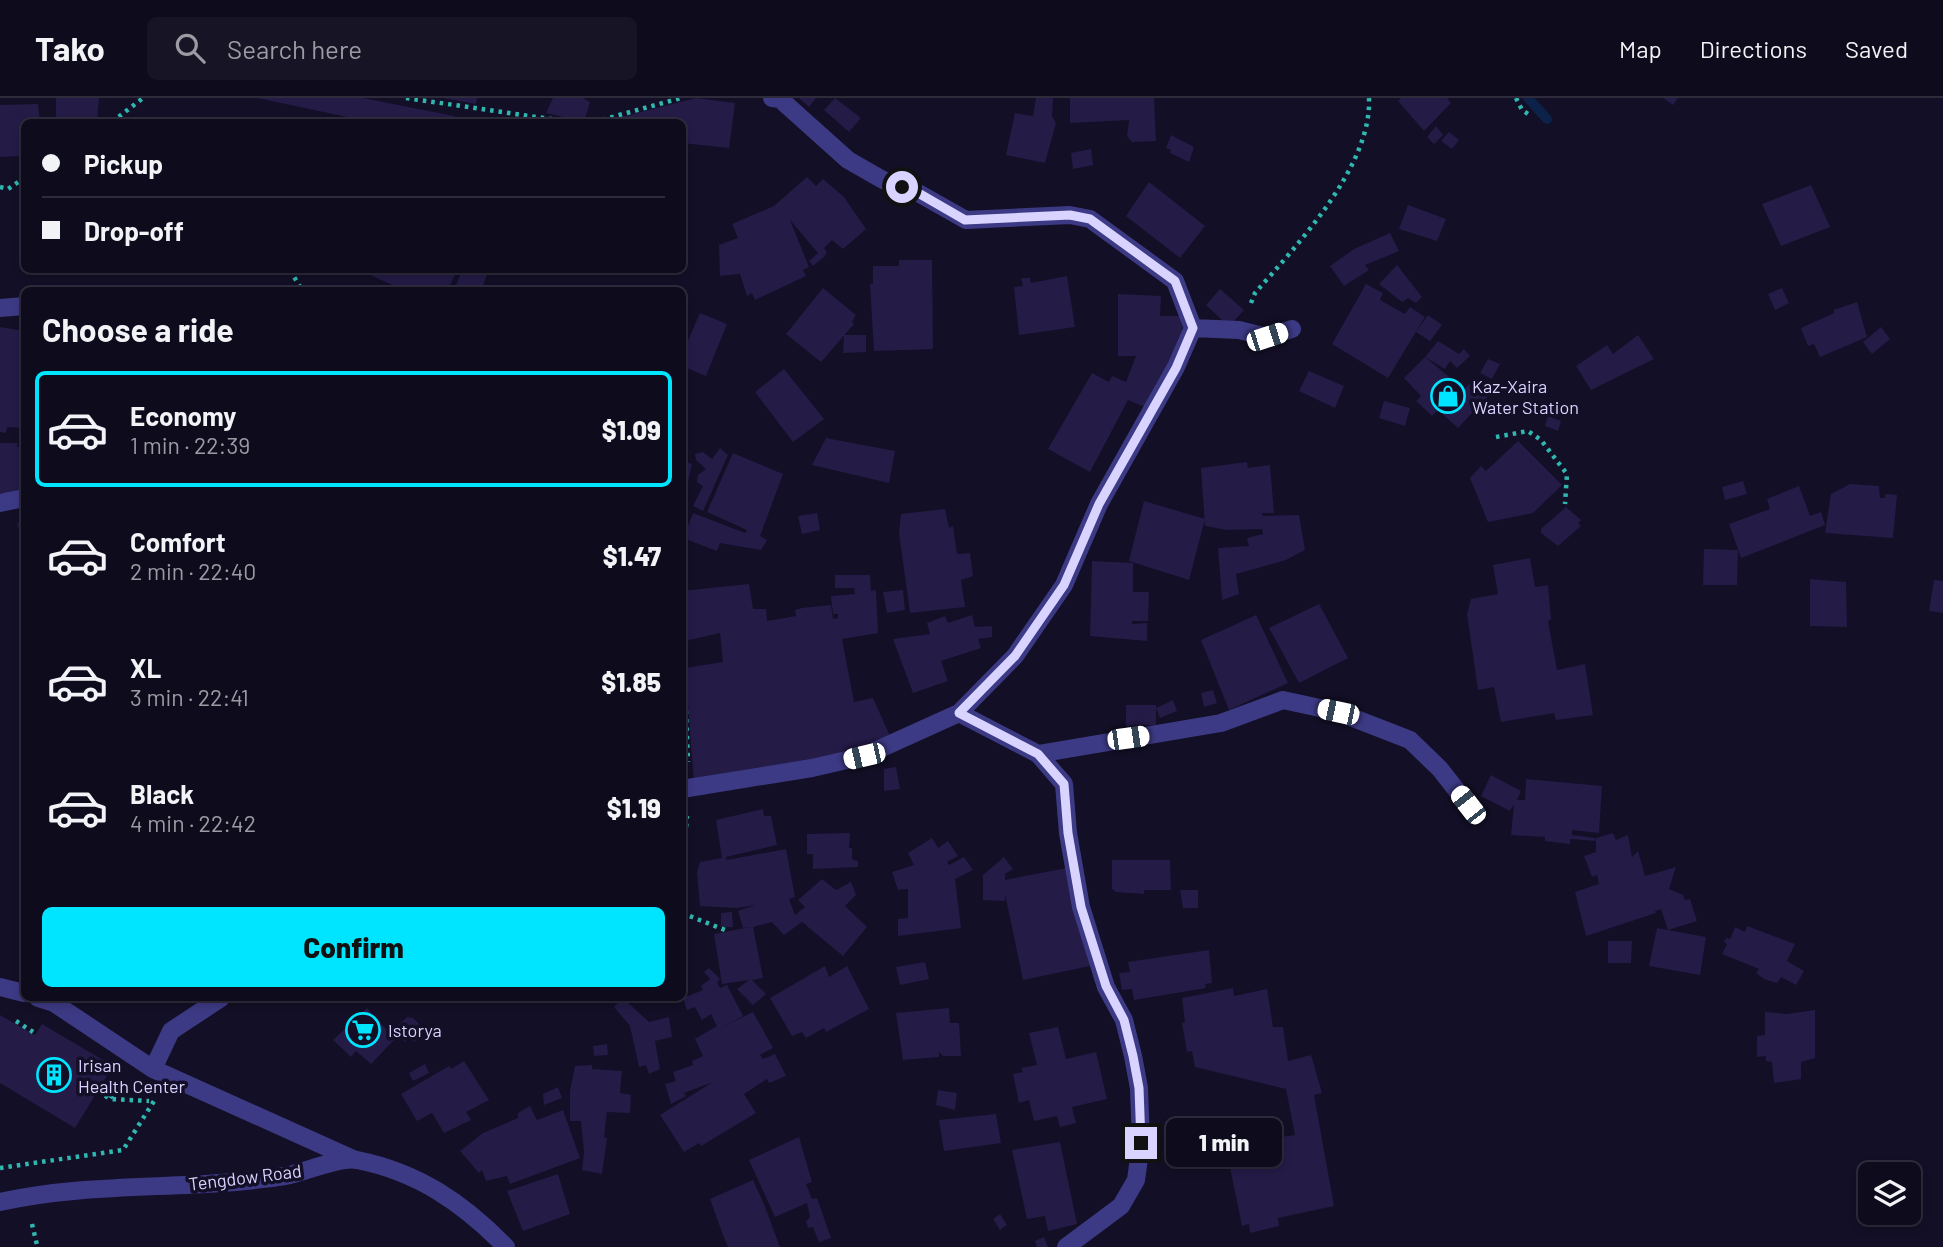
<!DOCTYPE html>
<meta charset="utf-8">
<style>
:root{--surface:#0e0b1c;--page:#171425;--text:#f1f3f6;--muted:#9b9ba3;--line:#2e2b3b;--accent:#00e5ff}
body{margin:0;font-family:Barlow,sans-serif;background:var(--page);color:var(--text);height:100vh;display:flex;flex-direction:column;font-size:26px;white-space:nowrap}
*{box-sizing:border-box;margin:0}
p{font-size:23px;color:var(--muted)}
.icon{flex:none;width:38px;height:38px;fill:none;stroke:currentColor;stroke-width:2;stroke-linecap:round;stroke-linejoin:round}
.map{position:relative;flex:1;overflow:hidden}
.drawer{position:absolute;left:21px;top:189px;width:665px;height:714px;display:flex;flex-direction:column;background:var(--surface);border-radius:10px;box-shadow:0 4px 10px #0003,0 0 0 2px var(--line)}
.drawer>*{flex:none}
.banner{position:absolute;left:21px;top:21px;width:665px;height:154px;border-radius:10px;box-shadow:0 4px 10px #0003,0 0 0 2px var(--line);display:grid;align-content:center;height:154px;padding:0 21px;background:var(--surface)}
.buttons{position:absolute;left:1858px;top:1064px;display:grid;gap:14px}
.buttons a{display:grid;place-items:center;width:63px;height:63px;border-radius:10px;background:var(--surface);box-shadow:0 4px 10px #0003,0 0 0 2px var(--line);font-size:35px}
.end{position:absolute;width:32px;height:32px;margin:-16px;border:9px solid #d9d4ff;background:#111;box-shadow:0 0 0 4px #111}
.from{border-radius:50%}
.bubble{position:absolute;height:49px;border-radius:10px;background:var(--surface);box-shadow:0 4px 10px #0003,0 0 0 2px var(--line);font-size:23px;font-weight:800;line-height:49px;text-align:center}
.car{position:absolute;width:21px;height:42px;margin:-21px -10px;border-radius:9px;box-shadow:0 0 5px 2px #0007;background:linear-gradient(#fff 24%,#345 0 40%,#fff 0 76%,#345 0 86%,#fff 0)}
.banner b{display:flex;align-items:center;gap:24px;height:66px;font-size:26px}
.banner b+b{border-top:2px solid var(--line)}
.banner i{width:18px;height:18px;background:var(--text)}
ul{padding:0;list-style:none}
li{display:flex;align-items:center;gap:21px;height:116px;margin:0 14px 10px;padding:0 7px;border:4px solid transparent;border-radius:10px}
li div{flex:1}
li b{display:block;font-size:26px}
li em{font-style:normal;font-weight:800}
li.active{border-color:var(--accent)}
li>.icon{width:63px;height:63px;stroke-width:1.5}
h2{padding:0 21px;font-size:32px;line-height:84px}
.cta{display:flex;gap:14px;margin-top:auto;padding:14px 21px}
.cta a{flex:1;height:80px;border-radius:10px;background:var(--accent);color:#111;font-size:28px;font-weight:800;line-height:80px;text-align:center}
header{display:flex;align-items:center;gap:42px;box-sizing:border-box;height:98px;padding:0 35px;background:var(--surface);border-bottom:2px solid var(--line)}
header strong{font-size:33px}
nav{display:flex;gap:38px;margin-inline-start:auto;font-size:24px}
.search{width:490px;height:63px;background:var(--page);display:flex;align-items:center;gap:18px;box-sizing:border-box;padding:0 24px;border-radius:10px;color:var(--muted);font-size:26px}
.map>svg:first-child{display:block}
</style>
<header>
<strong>Tako</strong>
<div class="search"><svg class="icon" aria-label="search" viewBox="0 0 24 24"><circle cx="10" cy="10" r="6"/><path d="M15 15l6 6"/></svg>Search here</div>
<nav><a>Map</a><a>Directions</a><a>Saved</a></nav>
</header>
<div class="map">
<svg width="1943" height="1149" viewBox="0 0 1943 1149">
<rect width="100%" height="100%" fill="#130f26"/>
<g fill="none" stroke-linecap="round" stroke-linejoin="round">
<path stroke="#0c2248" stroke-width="10" d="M1528,0L1547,21"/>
</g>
<path fill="#241b47" d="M56,0H99L97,24H56Z
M257,0H363L454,18L453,24H371Z
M443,0H477L476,6Z
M553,0H583L590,4L584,24L546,15Z
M696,0L735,5L729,50L682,45V24H616L617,20Z
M799,0H816L809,9Z
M835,0L861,20L849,34L824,12Z
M1036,0H1053L1052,18L1056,25L1045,65L1006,57L1015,15L1033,18Z
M1070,0H1154L1156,43L1132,44L1127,38L1129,22L1070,25Z
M1401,0H1447L1451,5L1424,33L1398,3Z
M1663,0H1678L1673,7Z
M38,6L40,24H24V58L0,59V7Z
M1436,28L1443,37L1434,46L1427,39Z
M1449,34L1459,42L1452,51L1441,43Z
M1171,37L1194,49L1189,64L1170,55L1171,52L1166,50Z
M1091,51L1093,67L1073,71L1071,55Z
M807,79L816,88L823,81L844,99L866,131L843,151L832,142L824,150L827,154L824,159L813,168L809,163L818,155L790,122L809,169L803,172L806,178L755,202L752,195L747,198L740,176L720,178L719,147L738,140L732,126L774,108Z
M1149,84L1205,128L1180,160L1126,118Z
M1811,87L1830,129L1781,148L1762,106Z
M1408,107L1446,121L1437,143L1399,131Z
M1390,135L1399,153L1365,167L1369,172L1344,188L1330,168L1354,151Z
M899,162H932L933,251L874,253L870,186H873V168H899Z
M1397,167L1422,199L1416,205L1408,200L1402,204L1379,186Z
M370,172H457L448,192H403L368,176Z
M462,172H489L481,192H454Z
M1067,178L1075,229L1019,237L1014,189L1023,188L1021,180H1030L1031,185Z
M1366,186L1383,195L1380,202L1405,216L1410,209L1425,219L1388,280L1332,246Z
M823,190L856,217L852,224L854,226L821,264L786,236Z
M1782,190L1789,205L1775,212L1768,196Z
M1220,191L1244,212L1232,225L1229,222L1226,226L1206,207Z
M1118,196L1161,198L1160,218H1182L1183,253L1147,310L1128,302L1090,374L1048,351L1092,275L1109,284L1112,278L1126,284L1136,258H1118Z
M1857,204L1867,239L1820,259L1814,246L1808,248L1801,230L1834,215V212Z
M700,215L727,226L706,278L682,268V256Z
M1428,217L1442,227L1430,243L1416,234Z
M0,229L24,233V330L7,329L6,335L0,334Z
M1881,229L1890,241L1872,256L1863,244Z
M844,237H866V254L843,255Z
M1638,237L1654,261L1591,292L1576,268L1607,247L1613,256Z
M1438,243L1459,256L1464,251L1470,258L1457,270L1450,263L1445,271L1425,259Z
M1425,259L1464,291L1475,281L1490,296L1458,330L1438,312L1432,318L1416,303L1421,298L1404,280Z
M1488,261L1500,266L1492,281L1480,275Z
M784,271L824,321L793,344L755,294Z
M1309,273L1344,288L1335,310L1299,293Z
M1384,303L1410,310L1405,328L1379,320Z
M1548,318L1561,323L1558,333L1545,328Z
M826,340L895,353L889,385L812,367Z
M1518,343L1562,387L1533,415L1488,424L1470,380L1481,368L1486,373Z
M0,345H17V349H23L22,392H16V396L0,395Z
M720,350L728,357L703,413L693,408L703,388L697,384L698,377L706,371L696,362L695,356L703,354L712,361Z
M733,355L783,376L760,438L767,442L761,452L720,445L717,453L683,440L693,415L745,435L747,432L707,414Z
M682,362L692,366L684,400H682Z
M1247,364L1248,370L1270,367L1274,415H1262L1263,418L1299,417L1305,452L1286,462L1236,476L1239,496L1222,502L1218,450L1249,448L1247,440L1263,436L1262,431L1227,432L1205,428L1201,370Z
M1743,383L1747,396L1725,402L1722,389Z
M1850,386L1879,388L1880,400H1885V396L1897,397L1893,440L1825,435L1831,396Z
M1799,388L1810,418L1821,414L1825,427L1741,460L1729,426L1770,411L1767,401Z
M1144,403L1205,421L1189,482L1129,463Z
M1566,409L1581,422L1578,425L1581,428L1558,448L1541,435V431Z
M945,411L949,430L953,428L957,456L970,455L973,478L961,482L965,509L910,515L899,435L901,416Z
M817,415L820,432L802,436L798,418Z
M24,424V436H20L17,425Z
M1704,451L1738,452L1737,487H1703Z
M1530,460L1535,489L1548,487L1551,522L1548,523L1557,572L1585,566L1593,617L1556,622L1554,615L1501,624L1494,589L1478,592L1467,516L1471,501L1498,496L1493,467Z
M1092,463L1133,465V494H1149L1148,523H1132V526L1147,525V543L1090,538Z
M835,477H870L871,493L876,492L878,535L842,541L854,604L873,600L890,638L858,656L694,686L685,570L723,564L720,535L685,543L682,493L749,486L753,511H766L767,523L796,518L795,512L802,510L831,507L833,521L838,520V516H833L831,498L855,496L854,490H835Z
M1810,481L1846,484L1847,529L1810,528Z
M1934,482L1943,483V515L1929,513Z
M903,492L905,512L887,515L883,494Z
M1319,506L1348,560L1299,585L1269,530Z
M972,517L975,529L992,528V539L978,541L981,550L941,563L948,583L913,595L893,541L930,536L927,525L945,518L948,525Z
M1256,517L1288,585L1229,612L1201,542Z
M682,545L686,546L687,568H682Z
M1213,592L1217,605L1204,609L1201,595Z
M1173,602L1177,613L1160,620L1156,610V627L1126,628V607H1156V610Z
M896,669L900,691L884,693V671Z
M1491,677L1521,693L1517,702H1525L1526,681L1602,688L1599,735L1572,732V737L1595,740L1596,743L1570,741V746L1545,743V739L1511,737L1514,706L1510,713L1481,698Z
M763,711L764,718H771L777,747L726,759L727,762L786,751L795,799L789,801L795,817L805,809L798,802L822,781L836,792L851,784L856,797L845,808L867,829L843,858L802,824L784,837L772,824L753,829L763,880L752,882L766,896L753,907L737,891L749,882L722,886L714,836L750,829L743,830L738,813L755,807L737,810L700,808L697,774L700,764L722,760L716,722Z
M850,735L849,750H852V761L858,763V769L813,771V756H807V736Z
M1613,735L1616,742L1628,737L1632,759L1638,753L1645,778L1676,769L1669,791L1683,797L1685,802L1690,801L1697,823L1668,832L1661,811L1655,813L1656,815L1586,838L1575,794L1599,786L1597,777L1592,779L1584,758L1596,754V740Z
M932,740L938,750L948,743L958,758L947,764L949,767L964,759L973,772L955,781L961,830L898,838V821L908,820V791L898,792L892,774L914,767L908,755Z
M1004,759L1013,771L1005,776V782L1067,770L1090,868L1023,882L1005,796V803L983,802V777Z
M1112,762H1170L1171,792H1144V796L1116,794L1112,791Z
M1180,792H1198V810H1183Z
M732,814L733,829H721V815Z
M1747,828L1795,846L1787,863L1804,873L1796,887L1781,879L1777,885L1764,881L1756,875L1759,871L1722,856L1727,846L1724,844L1726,840L1730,841L1735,829L1745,834Z
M1657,830L1706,839L1700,877L1649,868Z
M1608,843H1632L1631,865H1608Z
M1209,852L1212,885L1205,886L1206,890L1134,902L1132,891L1122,892L1119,875L1130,874L1128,864Z
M925,864L929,881L900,887L896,869Z
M825,868L829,879L847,868L869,911L826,934L824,930L806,940L802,934L792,938L770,900Z
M709,870L720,881L717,884L720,890L727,887L743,918L722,929L753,914L773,950L760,957L763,961L775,956L786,978L769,985L767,981L744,996L756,1015L701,1048L699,1045L684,1054L660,1017L713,984L684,995L686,998L671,1006L665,986L676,983L673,974L693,967L692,963L703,958L695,941L717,928L711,916L702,922L695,909L687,912L683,900L703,892L701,888L710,881L704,874Z
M1233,890L1234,898L1267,891L1273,929H1283L1288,963L1311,957L1322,995L1314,997L1334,1108L1278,1120L1279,1128L1250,1135L1249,1126L1242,1128L1226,1050L1235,1048L1234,1042L1246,1039L1245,1036L1264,1034L1265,1042L1266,1036L1279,1033L1281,1039L1295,1037L1286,991L1195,969L1192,953L1187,954L1182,925L1185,924L1182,900Z
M623,900L649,924L669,919L672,939L655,943L660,971L649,976L646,967L639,969L630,928L614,909Z
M367,910L395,941L371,966L356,953L351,959L333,942Z
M949,910L950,925H959L961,958H943L939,954V959L903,962L896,915Z
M1815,912V960L1801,964V981L1774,985L1772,964L1766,963V958L1757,959V938L1765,937V914L1787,916Z
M0,917L35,937L42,926L113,968L75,1030L0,985Z
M407,919L413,920L421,928L418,931L423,936L414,944L409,940L405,944L397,936L401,931L398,927Z
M1058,929L1066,961L1096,954L1107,1001L1072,1009L1076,1025L1060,1029L1057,1018L1034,1023L1029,1002L1019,1005L1013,976L1023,974L1021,970L1037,967L1029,935Z
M607,946L608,957L594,958L593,948Z
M464,963L489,1002L466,1014L471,1022L444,1035L432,1015L417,1023L401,996L449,968L451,971Z
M425,966L429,975L413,983L409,975Z
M592,967V971L622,973L620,995L631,997L630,1015L607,1014L604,1039L607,1040L602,1076L582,1072L584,1054L581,1023H570V993L575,968Z
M558,989L562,1000L544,1007L543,996Z
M938,992L957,995L955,1012L936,1007Z
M530,1008L537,1022L563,1012L580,1060L510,1086L507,1078L486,1083L482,1072L479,1075L460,1053L483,1035L518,1020V1015Z
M996,1016L1001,1045L944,1053L939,1022Z
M799,1039L812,1084L806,1086L812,1101L817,1100L831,1140L819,1144L813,1129L808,1130L806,1123L810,1119L807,1105L775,1119L749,1062Z
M1060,1044L1077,1126L1048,1133L1045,1118L1027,1121L1012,1052Z
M558,1076L570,1116L523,1133L507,1093Z
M753,1082L764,1106L780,1149H728L723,1137L710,1101Z
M1000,1116L1007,1127L1000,1132L993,1121Z
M1044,1139L1048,1149H1037L1035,1143Z"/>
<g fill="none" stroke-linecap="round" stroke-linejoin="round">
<path stroke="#2fb8b0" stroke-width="4.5" stroke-dasharray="3.5 5" stroke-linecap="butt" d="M406,0L571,24
M1516,0L1522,12L1531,18
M112,24L143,0
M594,24L681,0
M0,89L8,91L24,80
M290,172L302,192
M1251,205L1255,195C1298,146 1372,68 1369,0
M1496,339L1528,333L1541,342L1567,376L1565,406
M682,590H685L688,664
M682,780L687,718
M682,815L725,832
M16,923L33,934
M98,993L110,1001L149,1003
M110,1000L122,981
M0,1070L123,1052L154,1003
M32,1126L37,1147"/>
<path stroke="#3d3a85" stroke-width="18" d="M0,210L24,208
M1193,230L1239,232L1267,239L1292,231
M0,405L24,400
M959,615L1038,656L1064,686L1068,735L1081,809L1106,889L1124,922L1133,958L1139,990L1141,1045L1136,1082L1121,1108L1066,1149
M1038,656L1221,625L1283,602L1338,614L1410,642L1440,671L1468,707
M682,691L812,670L864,658L959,615L1015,558L1064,487L1099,406L1176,269L1193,230L1175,183L1090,121L1070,117L966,122L920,96L883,82L848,62L780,1L772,0
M0,889L24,895
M38,900L54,905L153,971L353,1061
M153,971L171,933L221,900
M0,1104C94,1083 190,1093 285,1078C305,1074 339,1059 357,1062C418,1074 463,1105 506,1149"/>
</g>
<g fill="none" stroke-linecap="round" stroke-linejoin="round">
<path stroke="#d9d4ff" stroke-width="9" d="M902,89L920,96L965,122L1070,117L1090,121L1175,183L1193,230L1176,270L1099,406L1064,487L1015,558L959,615L1038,656L1064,686L1068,735L1081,809L1106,888L1124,922L1133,958L1139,990L1141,1045"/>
</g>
<defs>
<g id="shop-ring" transform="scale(1.75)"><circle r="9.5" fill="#130f26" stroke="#00e5ff" stroke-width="1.5"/><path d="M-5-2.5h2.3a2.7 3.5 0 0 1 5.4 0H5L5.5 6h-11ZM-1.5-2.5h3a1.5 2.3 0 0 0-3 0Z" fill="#00e5ff"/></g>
<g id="supermarket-ring" transform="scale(1.75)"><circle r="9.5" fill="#130f26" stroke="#00e5ff" stroke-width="1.5"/><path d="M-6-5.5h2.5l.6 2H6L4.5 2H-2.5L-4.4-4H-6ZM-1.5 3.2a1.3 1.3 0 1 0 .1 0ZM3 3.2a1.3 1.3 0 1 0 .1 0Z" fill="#00e5ff"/></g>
<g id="building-ring" transform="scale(1.75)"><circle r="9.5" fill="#130f26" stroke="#00e5ff" stroke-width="1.5"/><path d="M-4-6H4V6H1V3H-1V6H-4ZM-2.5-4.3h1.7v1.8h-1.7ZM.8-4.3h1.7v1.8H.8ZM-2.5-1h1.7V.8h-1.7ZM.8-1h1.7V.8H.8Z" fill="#00e5ff"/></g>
</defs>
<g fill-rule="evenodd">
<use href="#shop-ring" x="1448" y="298"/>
<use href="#supermarket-ring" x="363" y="932"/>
<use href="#building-ring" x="54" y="977"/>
</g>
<g text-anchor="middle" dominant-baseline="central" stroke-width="7" stroke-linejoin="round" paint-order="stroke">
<g font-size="18" fill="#d9d4ff" stroke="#130f26" text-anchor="start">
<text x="1472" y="288">Kaz-Xaira<tspan x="1472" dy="21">Water Station</tspan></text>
<text x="388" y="932">Istorya</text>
<text x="78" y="967">Irisan<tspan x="78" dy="21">Health Center</tspan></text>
</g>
<g font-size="18" fill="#d9d4ff" stroke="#130f26">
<text transform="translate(245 1079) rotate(-7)">Tengdow Road</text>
</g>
</g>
</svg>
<div class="buttons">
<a><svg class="icon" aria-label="layers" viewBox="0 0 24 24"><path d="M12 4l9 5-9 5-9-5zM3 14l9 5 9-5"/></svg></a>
</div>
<i class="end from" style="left:902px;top:89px"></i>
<i class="end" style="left:1141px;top:1045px"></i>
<div class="bubble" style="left:1166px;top:1020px;width:116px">1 min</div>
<i class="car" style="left:1267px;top:239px;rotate:72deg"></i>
<i class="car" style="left:1338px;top:614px;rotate:282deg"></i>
<i class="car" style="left:1128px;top:640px;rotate:82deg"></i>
<i class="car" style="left:864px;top:658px;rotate:257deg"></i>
<i class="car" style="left:1468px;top:707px;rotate:322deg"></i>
<div class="banner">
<b><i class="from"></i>Pickup</b>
<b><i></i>Drop-off</b>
</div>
<section class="drawer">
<h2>Choose a ride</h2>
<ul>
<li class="active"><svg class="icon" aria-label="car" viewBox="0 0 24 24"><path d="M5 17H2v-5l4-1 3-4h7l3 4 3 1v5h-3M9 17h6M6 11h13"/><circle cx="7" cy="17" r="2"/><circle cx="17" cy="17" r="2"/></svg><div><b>Economy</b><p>1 min · 22:39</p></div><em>$1.09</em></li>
<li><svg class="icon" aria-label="car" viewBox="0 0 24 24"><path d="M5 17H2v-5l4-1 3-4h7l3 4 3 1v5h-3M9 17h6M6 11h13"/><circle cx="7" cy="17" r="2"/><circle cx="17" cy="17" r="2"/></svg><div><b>Comfort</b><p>2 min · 22:40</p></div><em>$1.47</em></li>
<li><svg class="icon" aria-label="car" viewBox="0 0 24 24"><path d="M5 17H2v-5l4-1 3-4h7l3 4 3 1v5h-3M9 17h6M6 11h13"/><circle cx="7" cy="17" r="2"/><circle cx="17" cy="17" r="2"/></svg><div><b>XL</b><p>3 min · 22:41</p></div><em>$1.85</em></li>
<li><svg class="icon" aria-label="car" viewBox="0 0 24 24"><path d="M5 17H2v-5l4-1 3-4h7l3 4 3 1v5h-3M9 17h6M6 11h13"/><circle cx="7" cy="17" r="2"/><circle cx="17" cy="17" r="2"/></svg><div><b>Black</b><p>4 min · 22:42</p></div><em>$1.19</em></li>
</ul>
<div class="cta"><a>Confirm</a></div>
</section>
</div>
